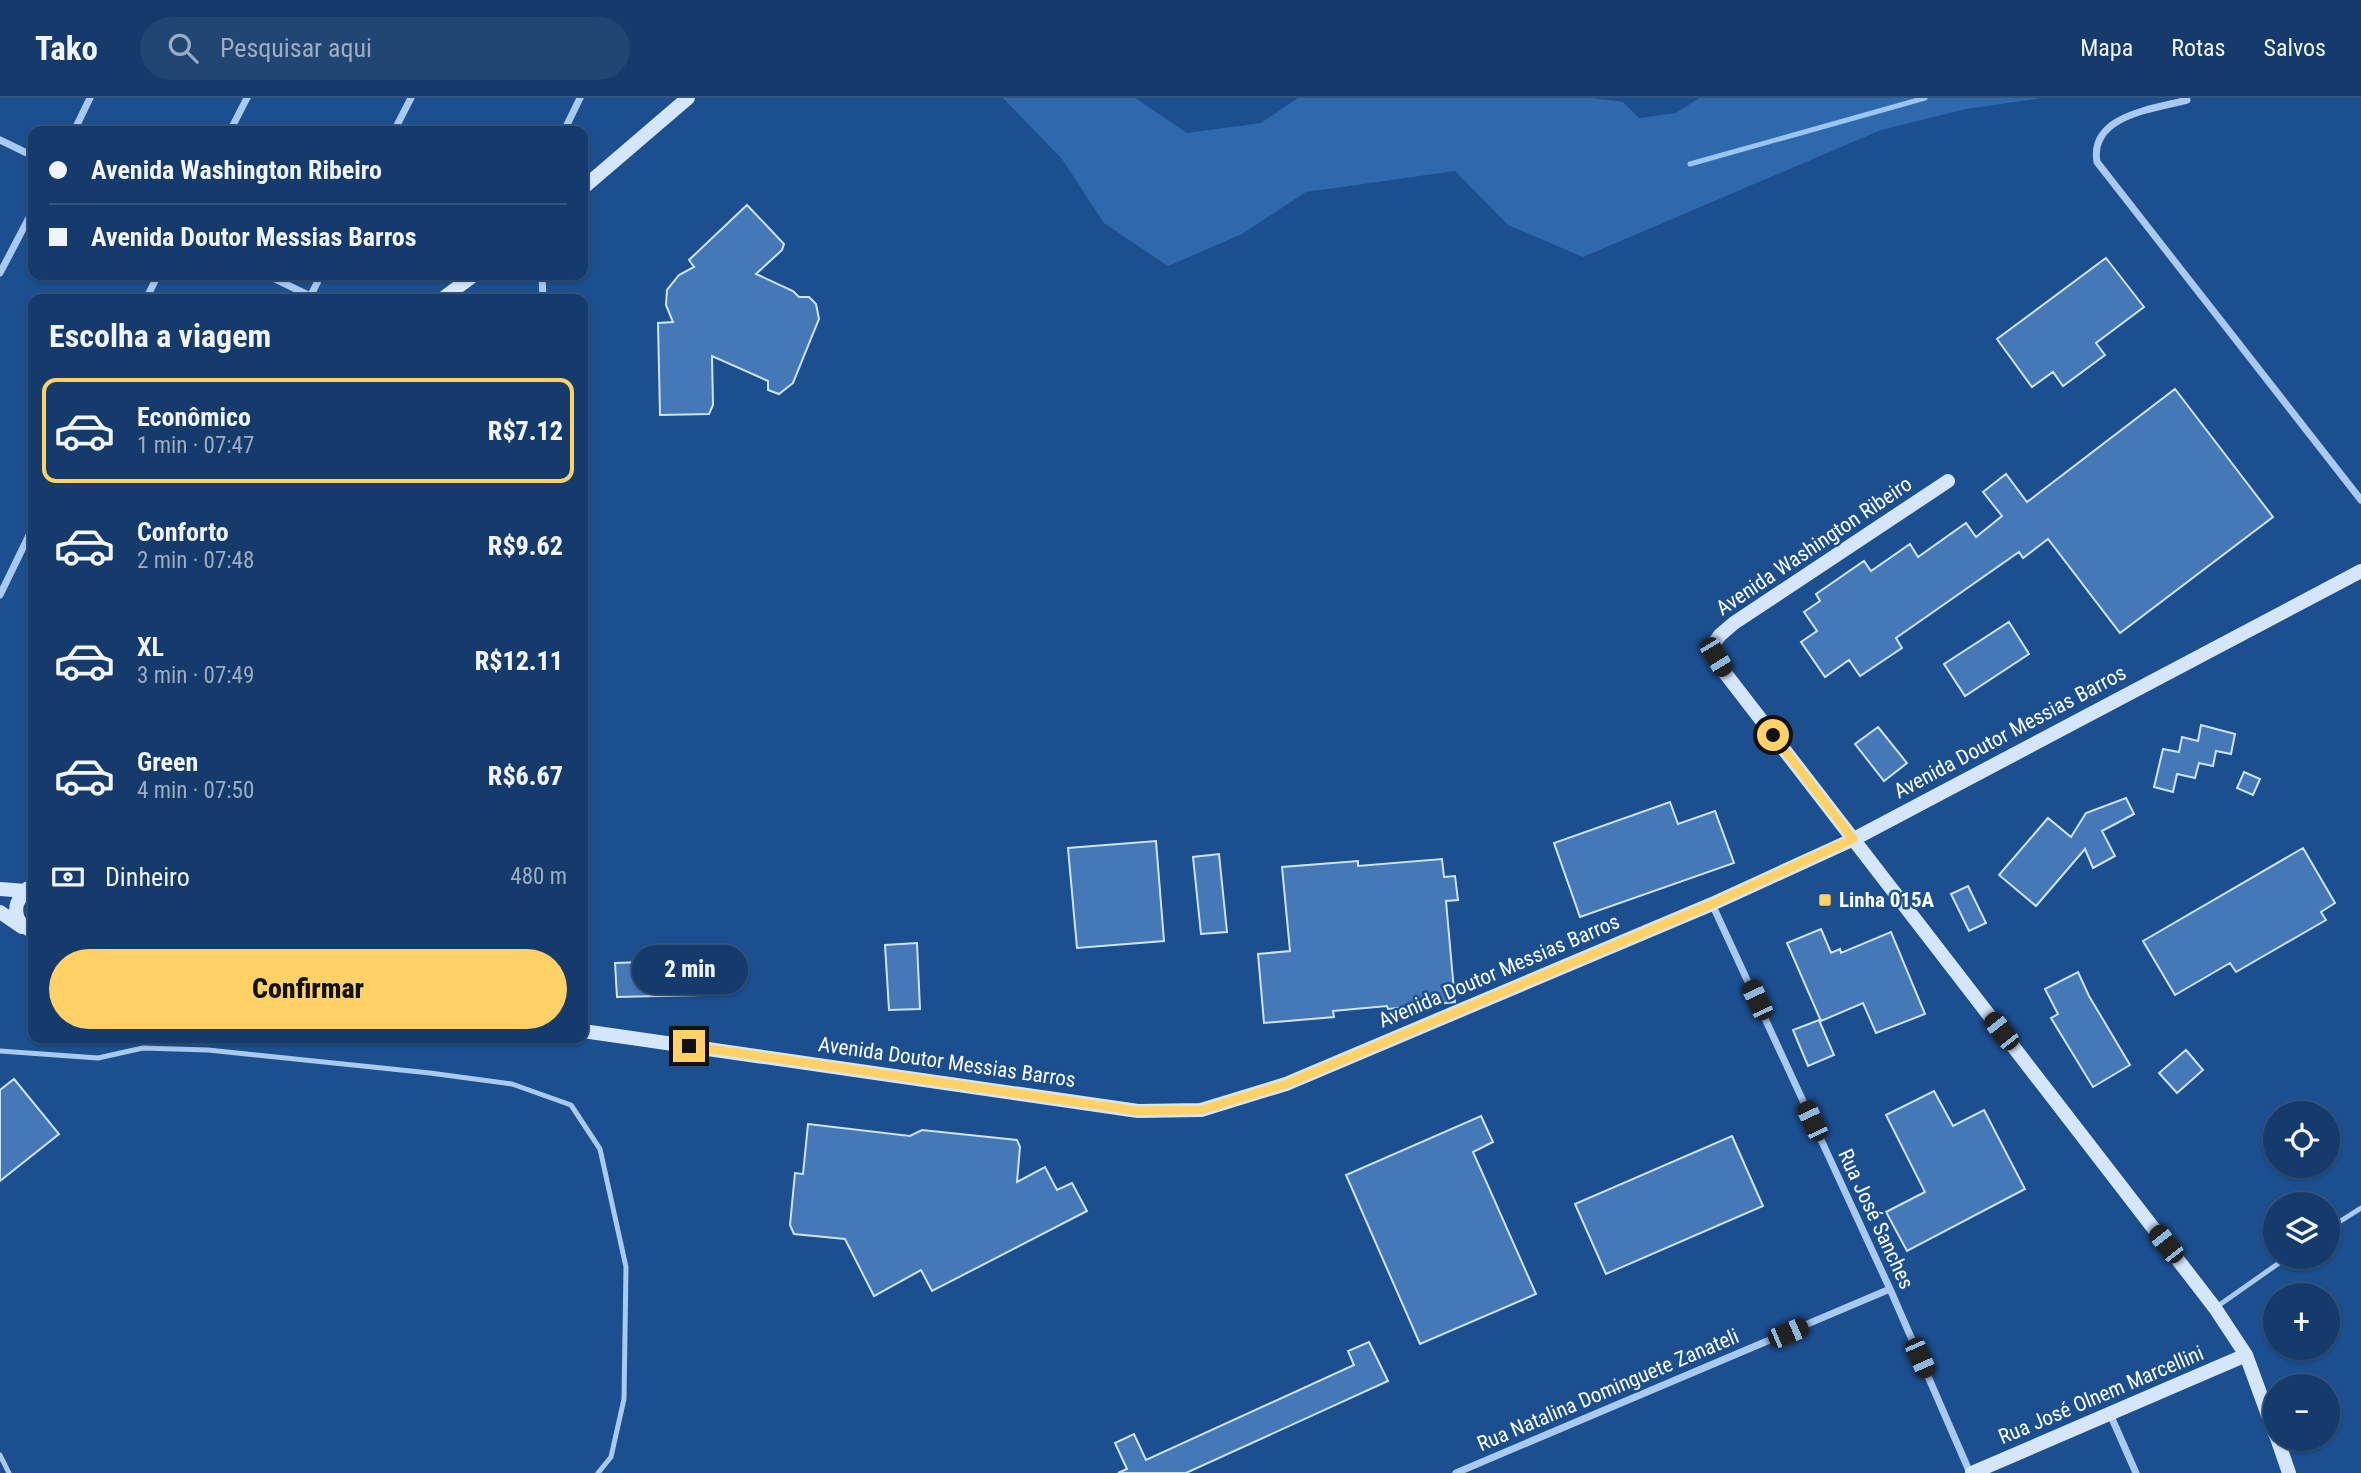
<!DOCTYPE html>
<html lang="pt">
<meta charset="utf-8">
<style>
:root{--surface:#143b6b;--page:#214673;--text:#f1f3f6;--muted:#9dadc1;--line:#33557e;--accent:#ffd166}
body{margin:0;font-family:"Roboto Condensed",sans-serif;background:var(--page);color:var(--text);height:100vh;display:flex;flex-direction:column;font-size:26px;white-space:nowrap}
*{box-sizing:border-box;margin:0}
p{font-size:23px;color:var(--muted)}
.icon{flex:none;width:38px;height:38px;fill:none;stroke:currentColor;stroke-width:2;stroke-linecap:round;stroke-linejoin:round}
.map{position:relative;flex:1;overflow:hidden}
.panel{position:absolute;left:28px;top:196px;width:560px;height:749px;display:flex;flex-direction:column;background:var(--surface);border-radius:14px;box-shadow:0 2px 5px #0004,0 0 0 2px var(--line)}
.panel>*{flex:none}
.banner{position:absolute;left:28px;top:28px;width:560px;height:154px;border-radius:14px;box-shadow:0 2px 5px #0004,0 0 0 2px var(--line);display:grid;align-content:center;height:154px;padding:0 21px;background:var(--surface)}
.buttons{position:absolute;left:2263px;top:1003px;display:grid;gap:14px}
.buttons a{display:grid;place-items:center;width:77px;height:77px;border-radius:50%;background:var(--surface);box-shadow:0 2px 5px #0004,0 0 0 2px var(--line);font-size:35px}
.end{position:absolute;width:32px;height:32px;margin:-16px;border:9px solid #ffd166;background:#111;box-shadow:0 0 0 4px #111}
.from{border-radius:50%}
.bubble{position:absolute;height:49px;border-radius:24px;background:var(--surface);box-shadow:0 2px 5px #0004,0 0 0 2px var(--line);font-size:23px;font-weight:800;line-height:49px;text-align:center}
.car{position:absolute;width:21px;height:42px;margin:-21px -10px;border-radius:9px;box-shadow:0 0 5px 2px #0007;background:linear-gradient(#222 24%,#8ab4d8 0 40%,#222 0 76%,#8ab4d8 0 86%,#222 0)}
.banner b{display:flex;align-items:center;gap:24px;height:66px;font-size:26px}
.banner b+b{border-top:2px solid var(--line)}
.banner i{width:18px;height:18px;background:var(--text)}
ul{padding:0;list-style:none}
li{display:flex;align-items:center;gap:21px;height:105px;margin:0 14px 10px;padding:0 7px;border:4px solid transparent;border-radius:14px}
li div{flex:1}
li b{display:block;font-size:26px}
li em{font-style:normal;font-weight:800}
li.current{border-color:var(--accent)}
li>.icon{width:63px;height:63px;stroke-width:1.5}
h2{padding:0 21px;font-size:32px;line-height:84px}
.pay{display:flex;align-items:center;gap:18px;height:77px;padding:0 21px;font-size:26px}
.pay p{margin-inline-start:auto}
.cta{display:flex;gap:14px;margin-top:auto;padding:14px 21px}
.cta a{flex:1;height:80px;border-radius:42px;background:var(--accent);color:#111;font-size:28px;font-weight:800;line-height:80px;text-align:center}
header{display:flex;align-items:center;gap:42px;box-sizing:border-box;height:98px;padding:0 35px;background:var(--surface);border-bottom:2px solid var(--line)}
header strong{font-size:33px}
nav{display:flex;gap:38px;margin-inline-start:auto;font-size:24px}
.search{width:490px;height:63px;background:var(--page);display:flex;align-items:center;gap:18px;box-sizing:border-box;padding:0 24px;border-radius:38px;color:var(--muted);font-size:26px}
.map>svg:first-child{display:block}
</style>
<header>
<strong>Tako</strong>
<div class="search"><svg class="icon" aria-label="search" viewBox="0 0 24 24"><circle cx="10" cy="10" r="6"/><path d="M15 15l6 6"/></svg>Pesquisar aqui</div>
<nav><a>Mapa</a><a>Rotas</a><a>Salvos</a></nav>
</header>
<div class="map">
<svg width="2361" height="1375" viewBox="0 0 2361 1375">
<rect width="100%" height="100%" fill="#1b4f8f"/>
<path fill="#2e69ad" d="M1003,0H1135L1187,35L1261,25L1298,0H1594L1623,4L1639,20L1676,15L1699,0H2043L1966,11L1881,32L1583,159L1508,127L1455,73L1306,94L1242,136L1168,168L1104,125L1062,61Z"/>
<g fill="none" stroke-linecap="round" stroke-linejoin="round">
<path stroke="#9cc4f0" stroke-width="5" d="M1690,66L1925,0"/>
</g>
<path fill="#4478b7" stroke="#cfe3fa" stroke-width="2" d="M747,107L784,146L782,152L756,176L793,193L799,199H809L816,206L819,221L793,285L779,296L768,292V283L712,258L713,307L709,316L660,317L658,225L673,224L666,207L667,192L679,177L694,169L689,162Z
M2106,160L2144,209L2096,245L2105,257L2063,288L2053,274L2032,289L1997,241Z
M2175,291L2273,419L2120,535L2048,441L2023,460L2019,454L1896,540L1902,550L1860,578L1849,562L1825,579L1801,544L1817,533L1804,514L1820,503L1816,496L1864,463L1871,473L1910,446L1918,459L1966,425L1976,439L2002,418L1983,394L2006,376L2027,404Z
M2009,524L2029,556L1965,598L1944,566Z
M2201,627L2235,636L2231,656L2216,653L2213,668L2199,665L2195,680L2177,676L2173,694L2154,689L2163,651L2179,654L2182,639L2198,643Z
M1878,629L1907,665L1884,683L1855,646Z
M2244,674L2260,681L2253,697L2237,690Z
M2126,700L2134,716L2102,733L2115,758L2093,770L2085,751L2036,808L1999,777L2048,720L2071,739L2086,715Z
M1670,704L1678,726L1715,713L1734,765L1580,819L1554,745Z
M1156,743L1164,843L1077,850L1068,750Z
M2303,750L2335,805L2321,814L2326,822L2236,874L2230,865L2175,897L2143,843Z
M1219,756L1227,834L1201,836L1193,759Z
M1442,761L1444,779L1455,778L1458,802L1446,803L1455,904L1388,911L1387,908L1333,913L1334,919L1264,925L1258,856L1290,853L1282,769L1358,763V768Z
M1968,788L1986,825L1969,833L1951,796Z
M1821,831L1831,855L1840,851L1841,855L1891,834L1925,916L1876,935L1863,905L1821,923L1787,845Z
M917,845L920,911L889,912L885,847Z
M701,862L702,897L617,899L615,865Z
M2078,874L2089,898L2130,967L2093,989L2051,920L2058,916L2045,891Z
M1819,922L1834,957L1808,968L1793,932Z
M2186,952L2203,972L2177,995L2159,975Z
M14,981L59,1036L0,1083V992Z
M1934,993L1953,1028L1984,1012L2025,1091L1907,1153L1886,1114L1925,1094L1886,1017Z
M1481,1018L1493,1044L1473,1054L1536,1196L1420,1246L1346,1077Z
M808,1026L910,1038L922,1032L1017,1042L1020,1049L1017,1084L1045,1069L1057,1092L1072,1085L1087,1113L932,1193L921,1172L874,1198L845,1141L794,1136L790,1127L795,1075L803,1076Z
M1732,1038L1763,1108L1606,1176L1575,1106Z
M1369,1244L1388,1283L1186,1375H1118L1127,1371L1115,1345L1134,1336L1146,1362L1354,1267L1348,1253Z"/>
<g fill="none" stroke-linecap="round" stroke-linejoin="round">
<path stroke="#a9c9ee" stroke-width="5" d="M0,953L98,960L143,950L208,952L430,975L512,986L571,1007L600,1051L626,1169L624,1301L611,1359L598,1375
M2328,1131L2361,1110
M2215,1210L2289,1158
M0,1357L9,1375"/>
<path stroke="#a9c9ee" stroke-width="7" d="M2187,2C2154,11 2089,17 2097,64L2361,402
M74,33L90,0
M230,33L247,0
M394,33L411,0
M564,33L580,0
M0,42L33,58
M0,175L33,112
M267,177L310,198
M542,177L543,201
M146,201L158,177
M309,201L321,177
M0,497L33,429
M1712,806L1890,1191L1970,1375
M2110,1316L2136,1375
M1456,1375L1890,1191"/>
<path stroke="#d6e6fa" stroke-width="14" d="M583,90L688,0
M442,201L474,177
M1948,383L1734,525L1720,537L1712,548L1725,575L2215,1210L2246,1257L2275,1336
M33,790C11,799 10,825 33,833
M0,791L26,793L28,790
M0,814L22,829
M583,933L1138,1013L1201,1012L1286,986L1712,806L1854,741L2361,473
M2277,1340L2289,1375
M1972,1375L2246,1257"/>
</g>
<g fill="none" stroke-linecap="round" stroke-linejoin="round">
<path stroke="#ffd166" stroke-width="9" d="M689,948L1138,1013L1201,1012L1286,986L1712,806L1853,741L1773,637"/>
</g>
<rect fill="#ffd166" stroke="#1b4f8f" stroke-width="2.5" x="1818" y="795" width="14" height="14" rx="3.5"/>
<g text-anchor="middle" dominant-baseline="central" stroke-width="5" stroke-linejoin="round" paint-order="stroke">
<g font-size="21" fill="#fff" stroke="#1b4f8f">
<text transform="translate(1814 448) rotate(-34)">Avenida Washington Ribeiro</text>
<text transform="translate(2010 634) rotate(-28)">Avenida Doutor Messias Barros</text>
<text transform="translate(1499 873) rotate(-23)">Avenida Doutor Messias Barros</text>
<text transform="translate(947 964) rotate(8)">Avenida Doutor Messias Barros</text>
<text transform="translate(1876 1121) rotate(65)">Rua José Sanches</text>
<text transform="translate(1608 1292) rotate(-23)">Rua Natalina Dominguete Zanateli</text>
<text transform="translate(2101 1297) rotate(-23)">Rua José Olnem Marcellini</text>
</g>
<g font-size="21" font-weight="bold" fill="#fff" stroke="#1b4f8f" text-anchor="start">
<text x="1839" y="802">Linha 015A</text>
</g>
</g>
</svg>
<div class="buttons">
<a><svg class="icon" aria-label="locate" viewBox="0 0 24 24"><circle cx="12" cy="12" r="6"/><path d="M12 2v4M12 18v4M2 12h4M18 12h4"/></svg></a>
<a><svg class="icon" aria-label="layers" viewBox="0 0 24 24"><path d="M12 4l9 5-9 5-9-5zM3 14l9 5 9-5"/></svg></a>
<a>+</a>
<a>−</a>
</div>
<i class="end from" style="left:1773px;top:637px"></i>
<i class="end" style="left:689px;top:948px"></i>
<div class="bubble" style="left:632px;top:847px;width:116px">2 min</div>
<i class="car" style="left:1716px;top:559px;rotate:149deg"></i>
<i class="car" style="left:1757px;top:902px;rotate:335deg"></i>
<i class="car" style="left:2001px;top:933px;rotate:322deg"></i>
<i class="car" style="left:1812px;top:1023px;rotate:335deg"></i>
<i class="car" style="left:2166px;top:1146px;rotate:322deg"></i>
<i class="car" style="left:1788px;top:1235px;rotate:67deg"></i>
<i class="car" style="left:1920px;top:1260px;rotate:156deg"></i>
<div class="banner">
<b><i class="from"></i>Avenida Washington Ribeiro</b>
<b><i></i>Avenida Doutor Messias Barros</b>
</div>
<section class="panel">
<h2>Escolha a viagem</h2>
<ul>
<li class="current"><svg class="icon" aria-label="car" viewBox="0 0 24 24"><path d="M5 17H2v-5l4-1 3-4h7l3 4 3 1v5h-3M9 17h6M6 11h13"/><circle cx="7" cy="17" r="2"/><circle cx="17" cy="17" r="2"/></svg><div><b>Econômico</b><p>1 min · 07:47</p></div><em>R$7.12</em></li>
<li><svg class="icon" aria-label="car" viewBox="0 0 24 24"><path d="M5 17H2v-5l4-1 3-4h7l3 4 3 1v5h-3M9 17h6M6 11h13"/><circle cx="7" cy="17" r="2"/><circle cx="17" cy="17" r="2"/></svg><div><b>Conforto</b><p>2 min · 07:48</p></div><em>R$9.62</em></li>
<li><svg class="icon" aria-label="car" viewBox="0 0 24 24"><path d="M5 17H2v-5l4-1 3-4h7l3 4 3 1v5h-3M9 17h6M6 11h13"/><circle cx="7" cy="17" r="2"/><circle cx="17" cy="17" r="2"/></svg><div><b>XL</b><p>3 min · 07:49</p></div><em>R$12.11</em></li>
<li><svg class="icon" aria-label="car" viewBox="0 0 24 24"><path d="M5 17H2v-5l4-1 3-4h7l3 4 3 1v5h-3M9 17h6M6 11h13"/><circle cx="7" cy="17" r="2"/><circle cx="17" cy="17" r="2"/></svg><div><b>Green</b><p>4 min · 07:50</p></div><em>R$6.67</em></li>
</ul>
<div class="pay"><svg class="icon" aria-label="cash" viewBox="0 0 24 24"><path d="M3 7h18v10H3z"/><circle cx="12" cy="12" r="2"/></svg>Dinheiro<p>480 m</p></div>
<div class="cta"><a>Confirmar</a></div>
</section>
</div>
